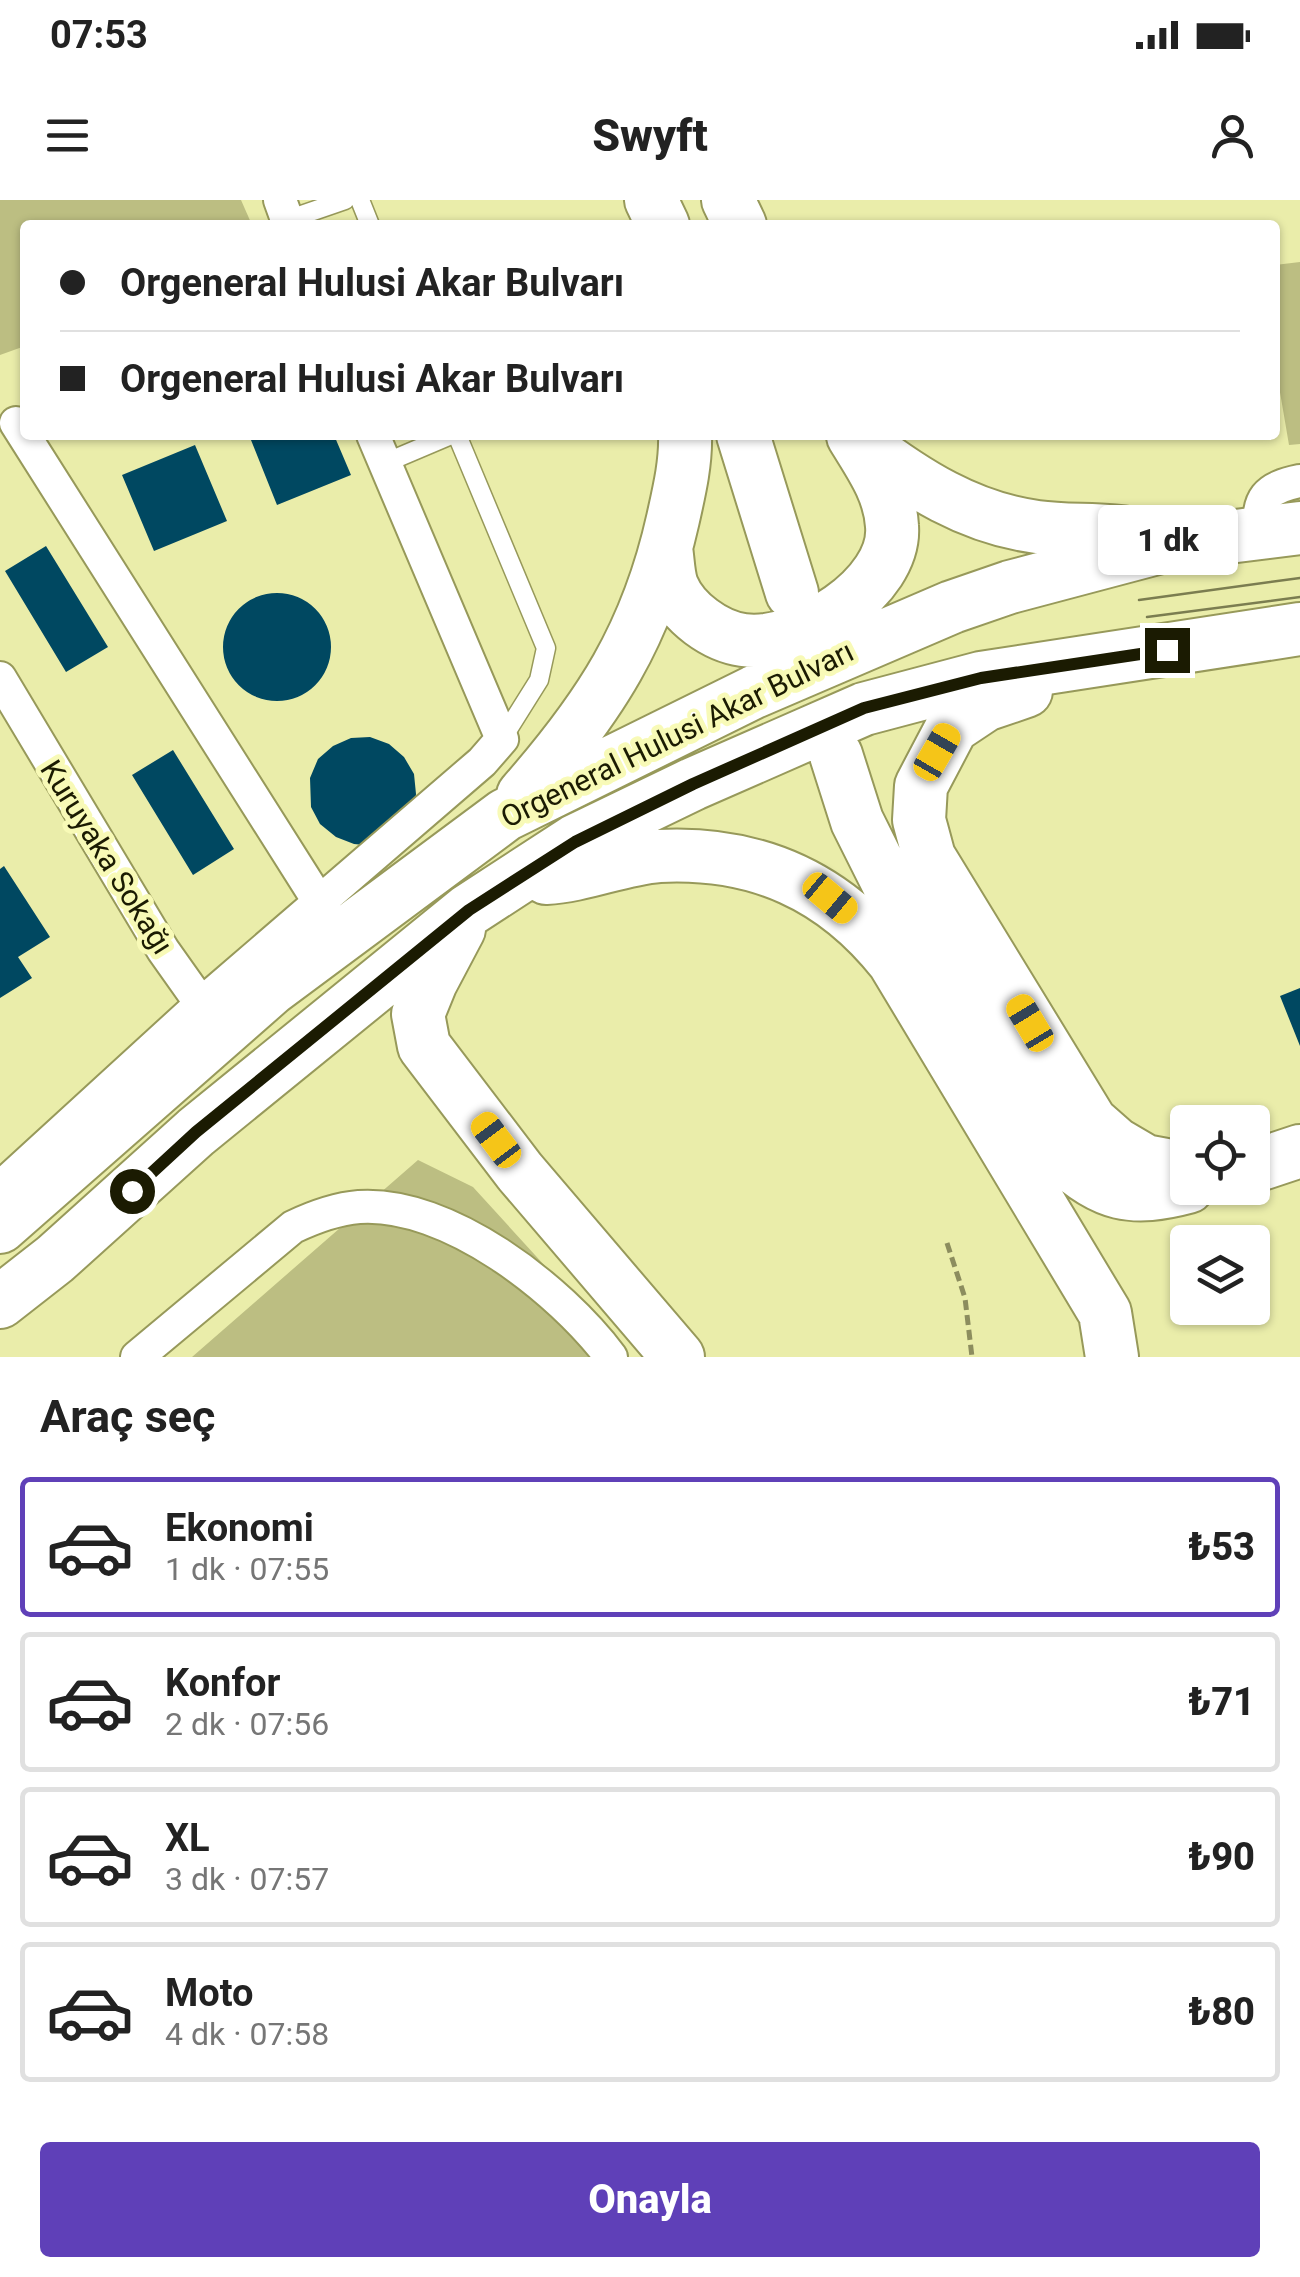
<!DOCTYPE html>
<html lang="tr">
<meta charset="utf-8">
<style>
:root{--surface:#fff;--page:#f6f6f6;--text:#222;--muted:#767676;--line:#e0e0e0;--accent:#5f40b8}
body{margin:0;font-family:Roboto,sans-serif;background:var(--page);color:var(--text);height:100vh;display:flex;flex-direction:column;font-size:38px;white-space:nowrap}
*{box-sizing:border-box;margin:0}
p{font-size:32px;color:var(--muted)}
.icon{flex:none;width:55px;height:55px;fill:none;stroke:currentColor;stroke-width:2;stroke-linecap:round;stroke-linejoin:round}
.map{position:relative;height:1157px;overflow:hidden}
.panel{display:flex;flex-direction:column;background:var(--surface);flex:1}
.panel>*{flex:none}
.top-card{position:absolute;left:20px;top:20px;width:1260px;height:220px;border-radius:10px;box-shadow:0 2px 8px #0004;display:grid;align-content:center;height:220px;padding:0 40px;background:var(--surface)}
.tools{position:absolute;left:1170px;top:905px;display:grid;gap:20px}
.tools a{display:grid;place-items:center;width:100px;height:100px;border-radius:10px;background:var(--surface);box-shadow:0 2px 8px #0004;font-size:50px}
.end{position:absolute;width:45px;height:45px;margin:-22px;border:12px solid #1b1b02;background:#fff;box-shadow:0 0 0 5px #fff}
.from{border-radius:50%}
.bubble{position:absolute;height:70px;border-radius:10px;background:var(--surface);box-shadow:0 2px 8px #0004;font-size:32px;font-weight:800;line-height:70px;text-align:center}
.car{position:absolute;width:30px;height:60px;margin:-30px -15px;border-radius:12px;box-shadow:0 0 8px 2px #0007;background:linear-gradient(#f5c518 24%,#345 0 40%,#f5c518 0 76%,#345 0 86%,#f5c518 0)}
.top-card b{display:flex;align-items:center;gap:35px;height:95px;font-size:38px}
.top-card b+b{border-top:2px solid var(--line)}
.top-card i{width:25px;height:25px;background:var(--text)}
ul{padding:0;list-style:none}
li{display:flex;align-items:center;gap:30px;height:140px;margin:0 20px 15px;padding:0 20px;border:5px solid var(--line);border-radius:10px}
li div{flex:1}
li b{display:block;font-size:38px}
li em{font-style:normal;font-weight:800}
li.selected{border-color:var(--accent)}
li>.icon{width:90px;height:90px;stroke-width:1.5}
h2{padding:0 40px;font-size:45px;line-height:120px}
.primary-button{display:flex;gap:20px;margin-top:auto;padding:20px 40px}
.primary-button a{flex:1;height:115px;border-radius:10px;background:var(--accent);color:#fff;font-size:40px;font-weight:800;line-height:115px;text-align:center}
.status{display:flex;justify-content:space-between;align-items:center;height:70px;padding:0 50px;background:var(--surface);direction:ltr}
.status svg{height:28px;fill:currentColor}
header{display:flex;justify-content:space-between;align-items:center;height:130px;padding:0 40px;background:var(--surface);font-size:45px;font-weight:800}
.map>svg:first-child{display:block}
</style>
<div class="status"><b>07:53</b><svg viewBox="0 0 49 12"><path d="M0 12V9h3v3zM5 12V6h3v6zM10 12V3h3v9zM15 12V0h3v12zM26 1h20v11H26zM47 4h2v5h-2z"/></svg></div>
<header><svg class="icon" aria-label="menu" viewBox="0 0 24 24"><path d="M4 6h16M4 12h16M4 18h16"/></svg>Swyft<svg class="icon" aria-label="person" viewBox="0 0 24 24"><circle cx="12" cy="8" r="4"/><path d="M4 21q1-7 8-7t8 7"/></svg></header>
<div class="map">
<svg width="1300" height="1157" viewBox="0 0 1300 1157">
<rect width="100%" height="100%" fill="#eaedaa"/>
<path fill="#bcbe82" d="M0,0H241L252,25H25V146L0,155Z
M1300,62V244L1289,245L1275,163V65Z
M418,960L473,987L628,1157H192Z"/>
<path fill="#004861" d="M249,235H334L351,275L277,305Z
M195,245L227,321L154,351L122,275Z
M46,346L108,447L66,472L5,371Z
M223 447a54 54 0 1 1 108 0a54 54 0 1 1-108 0Z
M370,537L389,544L404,557L414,574L416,594L415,604L364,645L354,644L336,637L320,624L311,607L310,578L318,559L333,546L351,538Z
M173,550L234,649L193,675L132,575Z
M4,666L50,737L18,757L32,778L0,798V669Z
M1300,788V846L1280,796Z"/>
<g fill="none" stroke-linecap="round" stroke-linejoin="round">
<g stroke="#97995a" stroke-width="21">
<path id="service" d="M360,0L370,25
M287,20L345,0
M457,235L546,448L539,480L502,539
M385,263L451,235"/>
</g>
<g stroke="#97995a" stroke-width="36">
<path id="minor" d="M280,0L289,25
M16,223L330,719
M1260,333C1257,298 1266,288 1300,281
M0,478L163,750L214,822
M0,988L201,804L482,562L502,539L373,235
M137,1157L293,1027C314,1017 335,1009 359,1007C448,1001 560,1089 611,1157"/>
</g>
<g stroke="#97995a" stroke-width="56">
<path id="primary" d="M651,0L663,25
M728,0L740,25
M743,235L792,393
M862,243C915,283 969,318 1037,327C1073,332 1111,327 1146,337
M666,348C668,360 668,375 672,386C683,413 715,436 743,440C799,448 897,388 892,326C890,291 870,264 853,236
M1026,491L985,505L952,527L921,586L919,620L929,657L1091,922L1116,944L1145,961L1188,969
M836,555L857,621L888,683L1061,956C1103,996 1132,1002 1188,987
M523,595C600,507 647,435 673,319C679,292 686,263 685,235
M546,678C584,676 621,659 659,656C757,651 834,686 894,762L1105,1113L1112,1157
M459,729L431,782L418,814L424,846L520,972L678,1157
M1252,967L1300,951
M0,1027L271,789L505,615L754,492L952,407L1010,387L1172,344L1300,328
M0,1102L55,1059L196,932L469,710L575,641L693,584L864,509L981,478L1300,429"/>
</g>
<path stroke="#8c8d5e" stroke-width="5" stroke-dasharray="10 5" stroke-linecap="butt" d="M947,1043L965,1098L972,1157"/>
<use href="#service" stroke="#fff" stroke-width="18"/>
<use href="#minor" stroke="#fff" stroke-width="32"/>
<use href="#primary" stroke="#fff" stroke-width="52"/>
<path stroke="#7b7d50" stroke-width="2.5" d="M1139,400L1300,378
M1147,417L1300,397"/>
</g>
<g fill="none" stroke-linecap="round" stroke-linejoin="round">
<path stroke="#1b1b02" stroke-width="12" d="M132,991L196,932L469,710L575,642L693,584L864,508L981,478L1167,450"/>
</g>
<g text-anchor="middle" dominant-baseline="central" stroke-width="10" stroke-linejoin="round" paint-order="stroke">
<g font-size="30" fill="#1b1b02" stroke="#f8fab7">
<text transform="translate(677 534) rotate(-26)">Orgeneral Hulusi Akar Bulvarı</text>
<text transform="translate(107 657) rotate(58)">Kuruyaka Sokağı</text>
</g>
</g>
</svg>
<div class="tools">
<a><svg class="icon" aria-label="locate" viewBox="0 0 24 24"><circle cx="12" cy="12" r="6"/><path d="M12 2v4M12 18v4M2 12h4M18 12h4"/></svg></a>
<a><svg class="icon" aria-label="layers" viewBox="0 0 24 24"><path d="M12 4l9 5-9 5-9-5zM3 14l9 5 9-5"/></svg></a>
</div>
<i class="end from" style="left:132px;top:991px"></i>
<i class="end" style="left:1167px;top:450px"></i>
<div class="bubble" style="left:1098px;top:305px;width:140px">1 dk</div>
<i class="car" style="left:937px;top:552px;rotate:30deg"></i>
<i class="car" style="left:830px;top:698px;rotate:130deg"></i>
<i class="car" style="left:1030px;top:823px;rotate:329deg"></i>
<i class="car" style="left:496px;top:940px;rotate:323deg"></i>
<div class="top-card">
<b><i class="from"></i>Orgeneral Hulusi Akar Bulvarı</b>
<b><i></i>Orgeneral Hulusi Akar Bulvarı</b>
</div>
</div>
<section class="panel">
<h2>Araç seç</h2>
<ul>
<li class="selected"><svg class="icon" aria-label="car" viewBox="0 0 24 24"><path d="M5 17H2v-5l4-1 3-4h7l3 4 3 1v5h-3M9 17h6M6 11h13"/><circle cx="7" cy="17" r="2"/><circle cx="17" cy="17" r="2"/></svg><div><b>Ekonomi</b><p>1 dk · 07:55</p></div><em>₺53</em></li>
<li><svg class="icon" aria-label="car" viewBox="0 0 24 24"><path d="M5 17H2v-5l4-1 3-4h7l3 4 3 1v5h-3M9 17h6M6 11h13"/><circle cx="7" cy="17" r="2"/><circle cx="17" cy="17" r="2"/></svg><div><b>Konfor</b><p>2 dk · 07:56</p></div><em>₺71</em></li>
<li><svg class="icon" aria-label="car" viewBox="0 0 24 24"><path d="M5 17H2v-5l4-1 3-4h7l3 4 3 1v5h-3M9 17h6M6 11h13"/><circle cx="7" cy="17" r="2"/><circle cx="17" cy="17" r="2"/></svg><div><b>XL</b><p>3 dk · 07:57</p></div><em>₺90</em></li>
<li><svg class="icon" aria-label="car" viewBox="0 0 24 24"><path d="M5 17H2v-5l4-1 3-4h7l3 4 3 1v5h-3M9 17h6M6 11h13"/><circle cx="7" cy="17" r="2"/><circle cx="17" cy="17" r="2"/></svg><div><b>Moto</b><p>4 dk · 07:58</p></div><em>₺80</em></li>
</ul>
<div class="primary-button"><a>Onayla</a></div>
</section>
